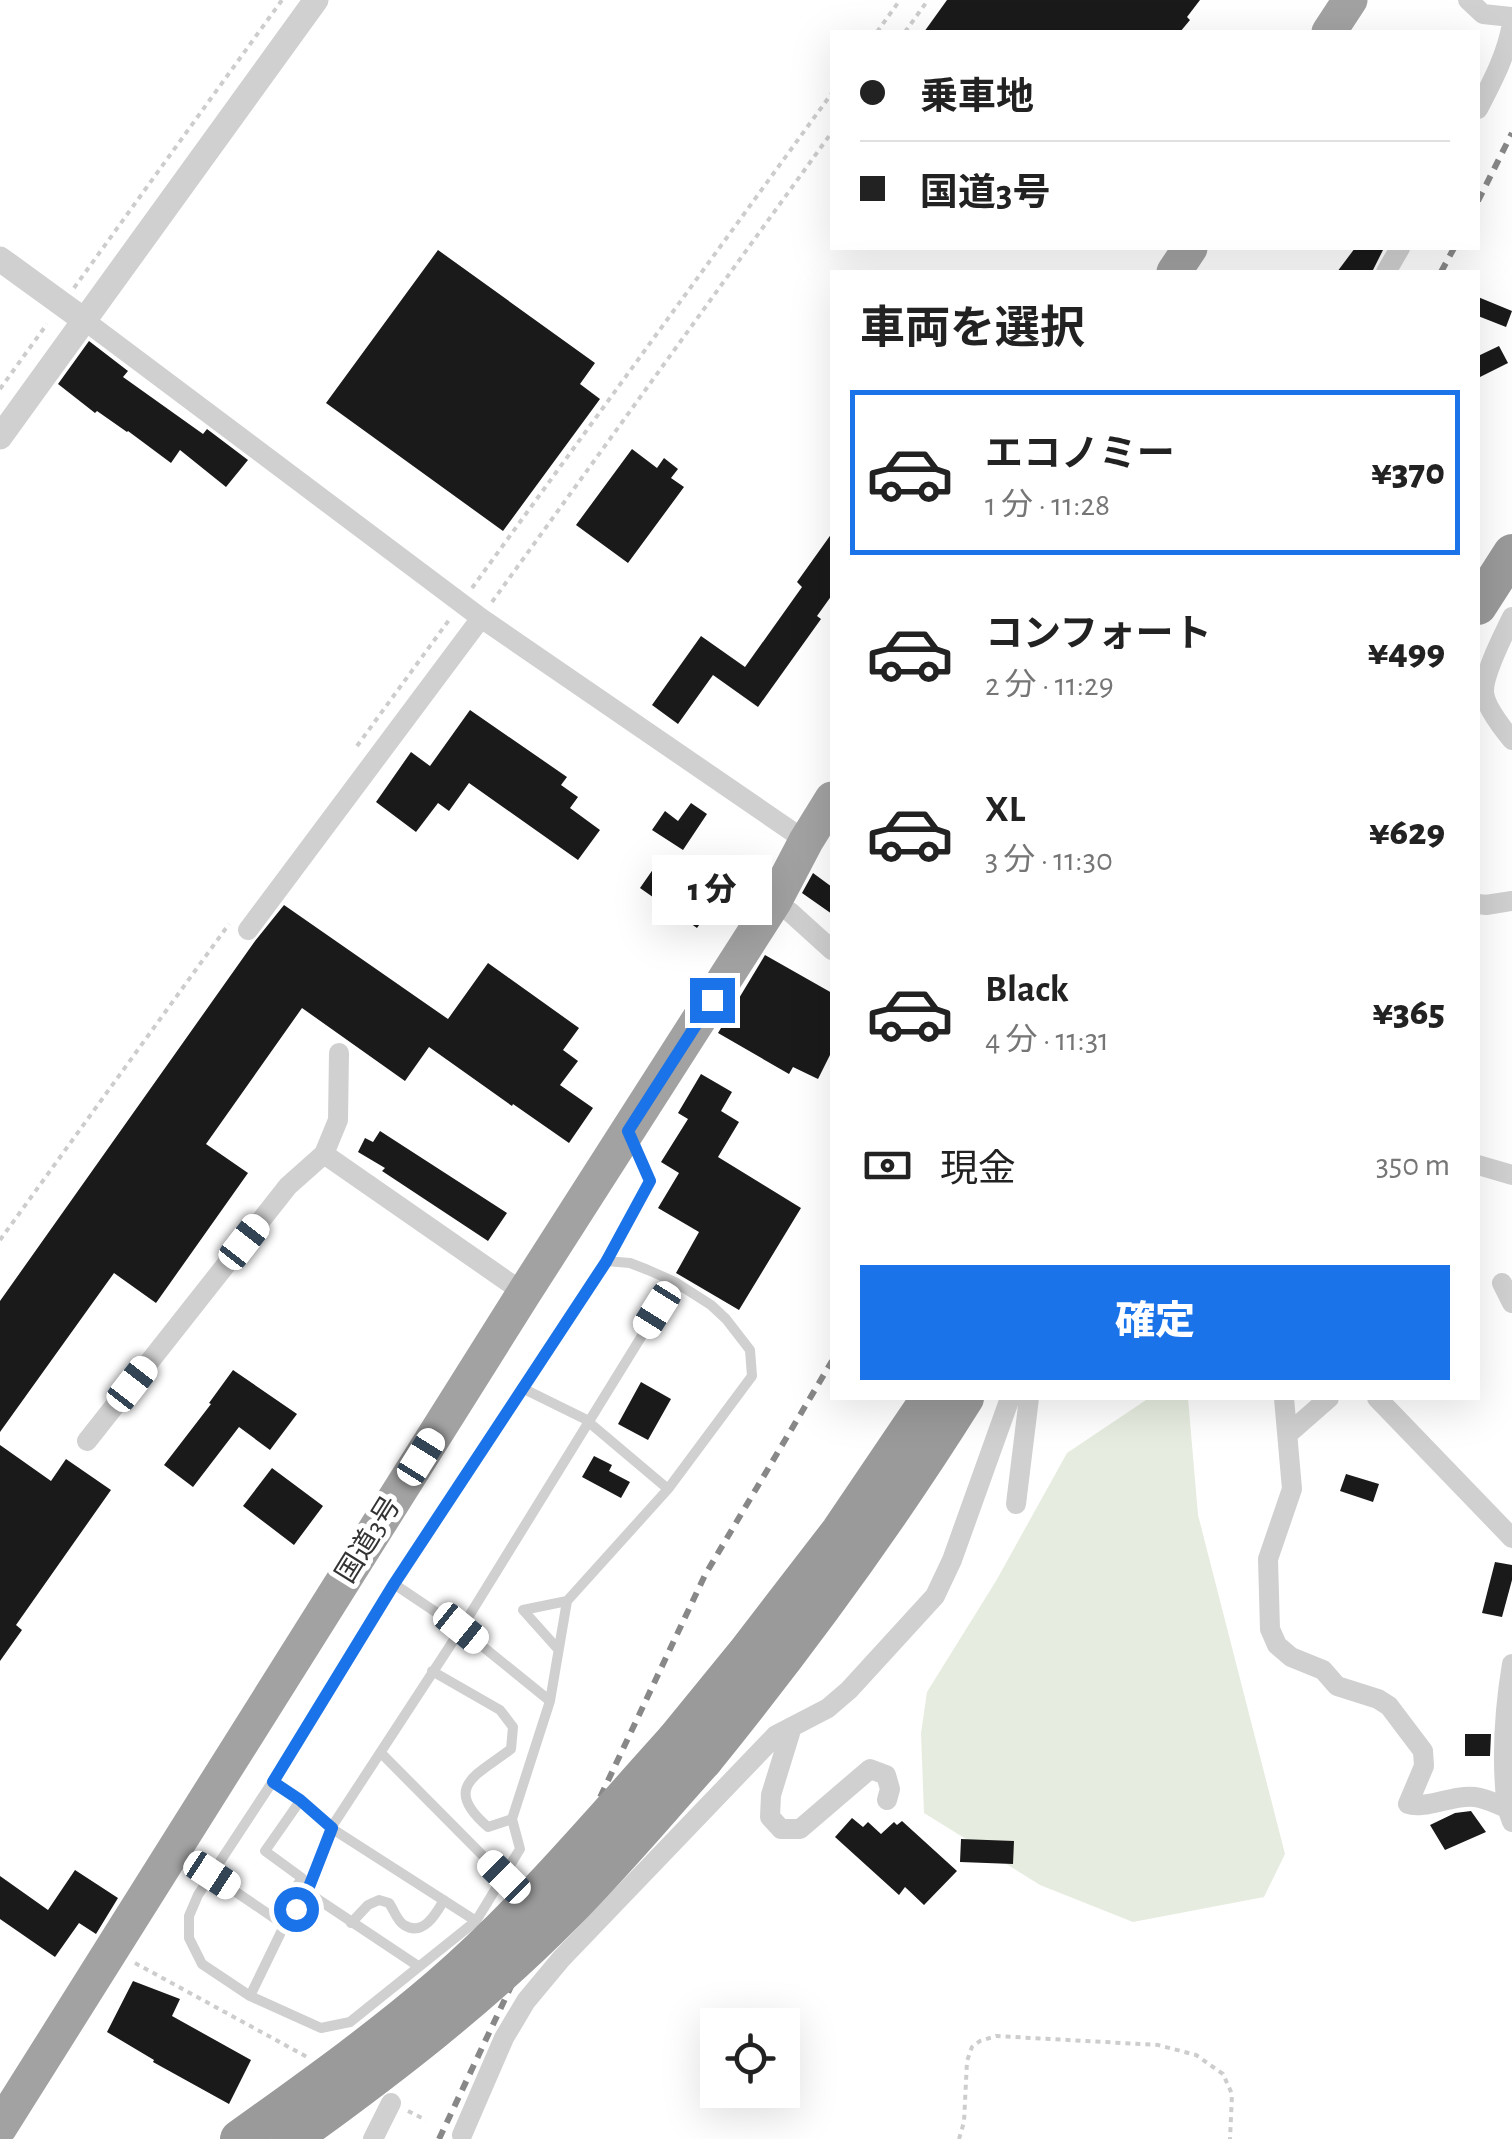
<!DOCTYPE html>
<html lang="ja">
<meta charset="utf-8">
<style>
:root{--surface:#fff;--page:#f2f2f2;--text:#222;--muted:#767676;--line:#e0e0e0;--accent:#1a73e8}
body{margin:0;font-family:"Alegreya Sans","Noto Sans JP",sans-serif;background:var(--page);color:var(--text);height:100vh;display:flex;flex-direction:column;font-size:38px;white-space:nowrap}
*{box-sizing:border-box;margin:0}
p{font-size:32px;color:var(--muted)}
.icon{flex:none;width:55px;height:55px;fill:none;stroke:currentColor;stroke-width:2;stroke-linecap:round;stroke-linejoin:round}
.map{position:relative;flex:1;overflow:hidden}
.panel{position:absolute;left:830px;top:270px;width:650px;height:1130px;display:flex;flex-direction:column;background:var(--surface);border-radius:0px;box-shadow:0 10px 40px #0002}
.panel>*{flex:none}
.hud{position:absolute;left:830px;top:30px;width:650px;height:220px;border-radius:0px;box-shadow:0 10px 40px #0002;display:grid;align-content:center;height:220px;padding:0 30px;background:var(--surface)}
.fabs{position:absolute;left:700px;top:2008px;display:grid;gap:20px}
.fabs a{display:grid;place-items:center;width:100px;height:100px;border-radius:0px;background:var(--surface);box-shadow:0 10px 40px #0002;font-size:50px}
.end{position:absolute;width:45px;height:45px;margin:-22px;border:12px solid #1a73e8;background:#fff;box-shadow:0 0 0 5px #fff}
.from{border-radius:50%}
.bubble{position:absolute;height:70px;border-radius:0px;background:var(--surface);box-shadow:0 10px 40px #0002;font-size:32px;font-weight:800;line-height:70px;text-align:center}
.car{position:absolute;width:30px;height:60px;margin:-30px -15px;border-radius:12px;box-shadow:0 0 8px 2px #0007;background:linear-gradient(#fff 24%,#345 0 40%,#fff 0 76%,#345 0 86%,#fff 0)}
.hud b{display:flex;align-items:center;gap:35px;height:95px;font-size:38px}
.hud b+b{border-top:2px solid var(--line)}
.hud i{width:25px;height:25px;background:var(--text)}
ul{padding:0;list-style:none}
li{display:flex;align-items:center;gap:30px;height:165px;margin:0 20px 15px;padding:0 10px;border:5px solid transparent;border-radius:0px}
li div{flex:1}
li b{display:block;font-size:38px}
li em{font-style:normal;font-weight:800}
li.current{border-color:var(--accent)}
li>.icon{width:90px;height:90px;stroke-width:1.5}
h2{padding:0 30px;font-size:45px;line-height:120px}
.pay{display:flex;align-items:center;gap:25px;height:110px;padding:0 30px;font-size:38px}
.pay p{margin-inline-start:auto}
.cta{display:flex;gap:20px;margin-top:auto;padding:20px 30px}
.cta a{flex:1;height:115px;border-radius:0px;background:var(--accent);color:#fff;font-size:40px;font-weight:800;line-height:115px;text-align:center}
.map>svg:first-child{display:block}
</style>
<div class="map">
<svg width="1512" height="2139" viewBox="0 0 1512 2139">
<rect width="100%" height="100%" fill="#fff"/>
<path fill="#e6ecdf" d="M1149,1398H1188L1198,1515L1285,1854L1264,1897L1133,1922L1040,1885L924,1813L921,1733L927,1692L996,1581L1067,1453Z"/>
<path fill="#1a1a1a" d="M947,0H1200L1187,17L1190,20L1180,32H924Z
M1355,248H1384L1372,272H1337Z
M438,250L595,363L580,384L600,399L503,531L326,403Z
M1478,297L1512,311L1506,327L1478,316Z
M89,341L128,371L123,377L203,434L207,429L248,460L226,487L180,450L171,463L128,431L127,432L97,411L95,413L58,384Z
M1499,346L1508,363L1478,378V356Z
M632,449L657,468L664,458L678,469L671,478L684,487L628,563L576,525Z
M832,533V595L817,616L821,619L758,707L713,675L678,724L652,705L701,636L745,667L802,587L797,582Z
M470,710L567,777L561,785L578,797L570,808L600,830L578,860L469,783L449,811L438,803L416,832L376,802L411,752L430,766Z
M691,803L707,814L683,850L652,830L665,811L678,821Z
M663,855L720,895L697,928L640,888Z
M813,873L832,887V914L802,893Z
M284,905L448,1019L488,963L579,1028L563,1050L578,1061L560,1085L593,1108L569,1143L513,1104L512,1106L429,1047L405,1081L302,1008L206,1144L248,1173L156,1303L114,1273L0,1432V1301L255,941Z
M765,955L832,993V1051L818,1079L793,1067L789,1074L718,1033Z
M701,1074L732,1092L721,1111L739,1122L718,1157L801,1208L739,1310L676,1273L699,1232L658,1208L679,1173L661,1162L688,1119L678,1113Z
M380,1131L507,1213L488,1241L382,1171L385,1168L358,1152L365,1138L373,1142Z
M233,1370L297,1414L270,1450L239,1427L193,1487L164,1465L211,1404L209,1403Z
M641,1382L671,1399L648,1440L618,1424Z
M0,1445L51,1481L66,1459L111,1490L16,1625L22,1630L0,1661Z
M594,1456L612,1465L609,1471L630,1482L621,1498L582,1477Z
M272,1468L323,1506L294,1545L243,1506Z
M1346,1474L1379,1484L1373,1502L1340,1491Z
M1495,1562L1512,1565V1580L1502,1617L1482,1613Z
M1465,1734H1491L1490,1756H1465Z
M1471,1811L1486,1832L1445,1850L1430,1825L1455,1813Z
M852,1818L863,1827L868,1822L881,1834L894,1822L897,1825L902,1821L957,1871L924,1905L905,1887L899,1895L835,1837Z
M961,1839L1014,1841L1013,1864L960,1862Z
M75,1870L118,1898L96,1934L79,1923L55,1957L0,1919V1876L48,1910Z
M133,1981L180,1999L172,2016L251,2060L229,2104L153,2062L154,2060L107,2032Z"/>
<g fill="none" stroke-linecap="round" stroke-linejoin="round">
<path stroke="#cdcdcd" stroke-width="4" stroke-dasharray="5 5" stroke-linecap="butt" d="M877,32L900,0
M905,32L928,0
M74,288L282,0
M0,389L47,324
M472,588L832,93
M492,602L832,132
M357,746L449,620
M0,1240L229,924
M135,1963L307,2057
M408,2111L426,2120
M959,2139L964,2122L967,2061L972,2047L980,2041L996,2036L1158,2045L1196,2055L1223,2074L1232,2094L1230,2139"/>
<path stroke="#d0d0d0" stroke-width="10" d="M606,1261L630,1263L648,1270L675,1282L711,1305L726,1319L750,1350L752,1376L668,1489L567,1601L550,1701L512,1819L520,1849L476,1921L350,2022L321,2028L250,1996L202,1964L189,1938V1916L198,1895L273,1781L394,1584L606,1261L650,1181L632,1140
M522,1388L585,1419L668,1489
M394,1584L461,1629L550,1701
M557,1648L523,1610L567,1601
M432,1671L500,1710L513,1727L511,1749C477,1775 441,1787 488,1827L512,1819
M381,1753L504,1877
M273,1781L300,1801L331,1828L476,1921
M211,1875L280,1922
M307,1892L418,1966
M276,1917L302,1878L265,1851L300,1801
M351,1923L368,1905L379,1900L389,1903C394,1910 397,1921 404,1925C423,1937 436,1914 444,1900
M250,1996L284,1926L307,1892L331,1828L461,1629L675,1282"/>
<path stroke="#d0d0d0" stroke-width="20" d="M1468,0L1483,14L1512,17
M1478,109C1493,80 1506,56 1512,24
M1386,272L1400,248
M84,320L481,618L806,841
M1512,617C1504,634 1483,674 1484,692C1485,706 1503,729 1512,740
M774,902L790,912L832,950
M1478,904L1486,905L1512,901
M248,930L481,618
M324,1154L524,1293
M1478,1165L1512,1175
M1502,1283L1512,1303
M1284,1398L1292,1489L1268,1559L1270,1629L1277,1645L1291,1657L1323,1670L1337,1686L1378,1699L1389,1706L1423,1751L1424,1766L1408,1804C1424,1810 1454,1794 1475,1797C1485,1798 1497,1804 1507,1808L1512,1822
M1377,1398L1512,1538
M1288,1434L1329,1398
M87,1441L288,1186L324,1154L338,1120L339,1053
M1016,1504L1029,1398
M791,1730L771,1795L770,1817L781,1829H800L870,1769L886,1775L890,1789L887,1800
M1507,1808C1501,1759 1504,1712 1512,1664
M462,2135L504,2038L526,2001L561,1959L776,1735L828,1708L849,1690L935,1596L952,1560L1010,1398
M373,2139L391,2103"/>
<path stroke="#d0d0d0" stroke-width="25" d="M0,259L84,320
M0,437L316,0"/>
<path stroke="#a2a2a2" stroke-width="35" d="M1329,32L1350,0
M1174,272L1190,248
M0,2127L524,1293L774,902L806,841L832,799"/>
<path stroke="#9a9a9a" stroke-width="38" d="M1478,606L1512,553
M675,1740L746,1653L840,1531L930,1398
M704,1760C798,1644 886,1524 965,1398"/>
<path stroke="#888" stroke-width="6" stroke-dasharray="10 8" stroke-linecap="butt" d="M1478,201L1512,133
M1441,272L1454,248
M439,2139L705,1575L832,1361"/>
<path stroke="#9a9a9a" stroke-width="38" d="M239,2139C307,2090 375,2042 439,1987C525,1913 599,1824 675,1740
M291,2139C387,2070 481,1998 564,1914C613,1865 658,1811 704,1760"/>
</g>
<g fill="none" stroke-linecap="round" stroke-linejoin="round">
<path stroke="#1a73e8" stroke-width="12" d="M296,1909L307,1892L332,1828L300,1800L273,1782L394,1584L606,1262L650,1181L628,1131L712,1000"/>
</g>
<g text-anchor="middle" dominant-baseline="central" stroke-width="10" stroke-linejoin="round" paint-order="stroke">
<g font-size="28" fill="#333" stroke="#fff">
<text transform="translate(369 1540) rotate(-58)">国道3号</text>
</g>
</g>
</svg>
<div class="fabs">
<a><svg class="icon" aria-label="locate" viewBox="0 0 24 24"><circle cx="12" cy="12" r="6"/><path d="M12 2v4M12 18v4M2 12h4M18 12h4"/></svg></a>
</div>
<i class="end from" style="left:296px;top:1909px"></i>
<i class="end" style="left:712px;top:1000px"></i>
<div class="bubble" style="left:652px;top:855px;width:120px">1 分</div>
<i class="car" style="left:244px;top:1242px;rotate:38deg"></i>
<i class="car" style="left:657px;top:1310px;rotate:212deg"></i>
<i class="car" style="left:132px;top:1384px;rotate:38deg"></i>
<i class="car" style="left:421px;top:1457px;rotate:32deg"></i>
<i class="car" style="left:461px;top:1628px;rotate:129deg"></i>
<i class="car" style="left:212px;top:1875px;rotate:123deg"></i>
<i class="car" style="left:504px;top:1877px;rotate:315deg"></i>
<div class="hud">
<b><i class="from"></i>乗車地</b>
<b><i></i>国道3号</b>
</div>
<section class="panel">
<h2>車両を選択</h2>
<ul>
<li class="current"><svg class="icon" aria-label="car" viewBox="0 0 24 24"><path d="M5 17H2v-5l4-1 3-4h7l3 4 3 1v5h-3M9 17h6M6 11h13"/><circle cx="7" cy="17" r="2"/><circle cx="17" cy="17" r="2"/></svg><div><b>エコノミー</b><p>1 分 · 11:28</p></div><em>¥370</em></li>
<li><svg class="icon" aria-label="car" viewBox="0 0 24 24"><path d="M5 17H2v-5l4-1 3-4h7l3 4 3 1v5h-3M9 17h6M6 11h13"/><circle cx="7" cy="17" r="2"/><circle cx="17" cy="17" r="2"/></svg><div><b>コンフォート</b><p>2 分 · 11:29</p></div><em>¥499</em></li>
<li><svg class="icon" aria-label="car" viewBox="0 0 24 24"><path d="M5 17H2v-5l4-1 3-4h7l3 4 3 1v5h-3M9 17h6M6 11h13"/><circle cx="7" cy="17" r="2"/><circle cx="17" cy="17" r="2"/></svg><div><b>XL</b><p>3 分 · 11:30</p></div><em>¥629</em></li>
<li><svg class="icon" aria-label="car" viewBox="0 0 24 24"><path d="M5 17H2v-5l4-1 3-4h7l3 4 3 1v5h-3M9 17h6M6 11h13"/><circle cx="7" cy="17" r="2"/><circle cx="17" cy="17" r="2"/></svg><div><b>Black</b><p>4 分 · 11:31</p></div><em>¥365</em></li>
</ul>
<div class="pay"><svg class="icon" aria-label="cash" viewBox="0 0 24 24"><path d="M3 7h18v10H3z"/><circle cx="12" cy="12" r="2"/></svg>現金<p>350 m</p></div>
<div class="cta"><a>確定</a></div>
</section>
</div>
